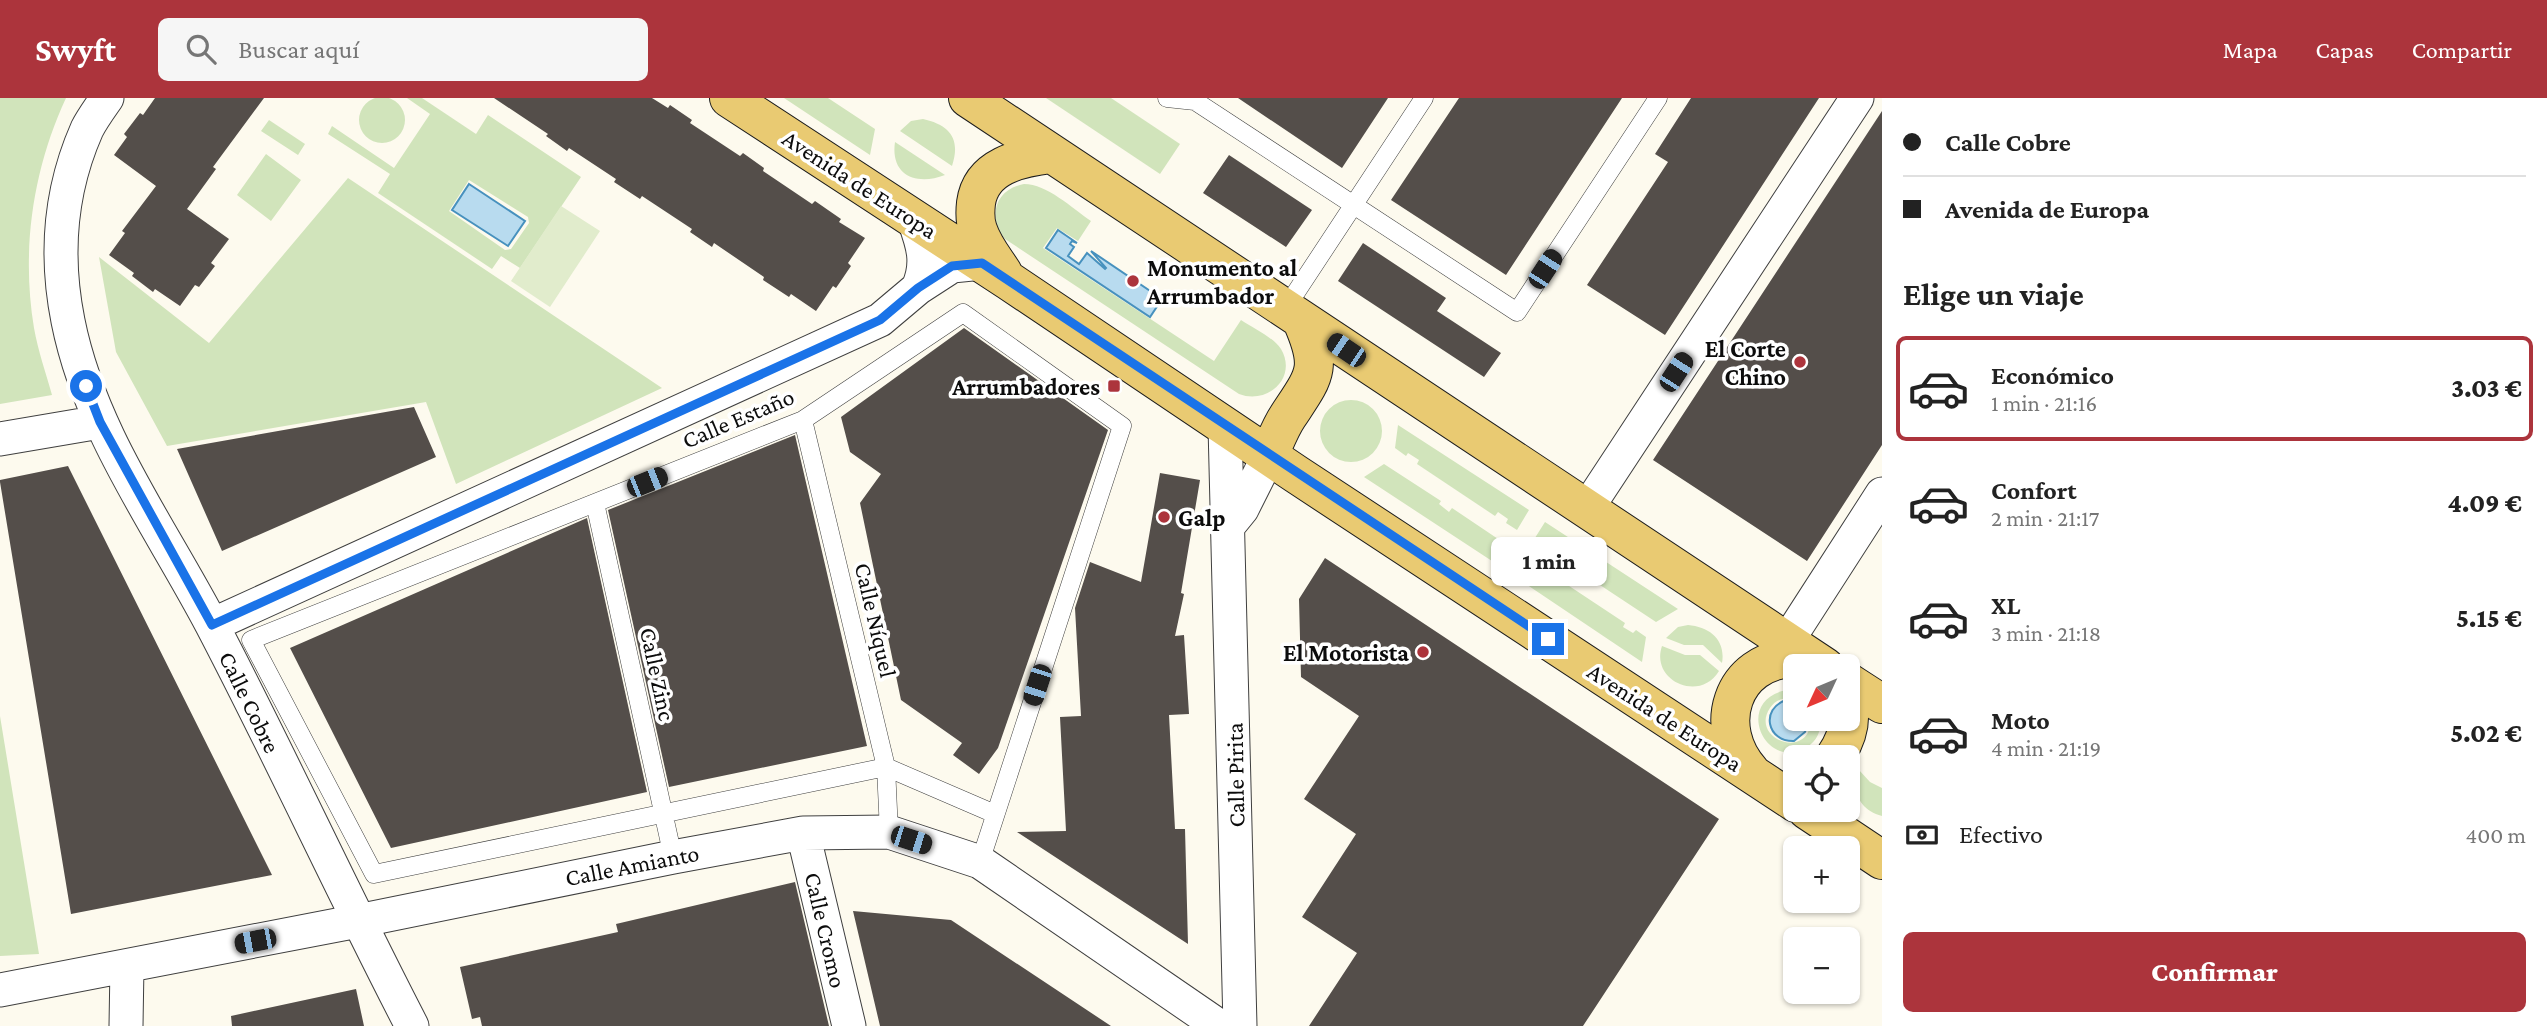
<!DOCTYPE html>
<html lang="es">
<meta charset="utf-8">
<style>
:root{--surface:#fff;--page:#f6f6f6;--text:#222;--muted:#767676;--line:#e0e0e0;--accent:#ac343c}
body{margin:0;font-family:"Crimson Pro",serif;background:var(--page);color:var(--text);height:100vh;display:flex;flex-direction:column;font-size:26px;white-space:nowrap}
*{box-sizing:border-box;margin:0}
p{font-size:23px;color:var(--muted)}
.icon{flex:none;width:38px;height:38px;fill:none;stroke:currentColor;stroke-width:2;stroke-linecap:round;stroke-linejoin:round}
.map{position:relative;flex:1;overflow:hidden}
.sheet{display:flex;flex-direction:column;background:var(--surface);width:665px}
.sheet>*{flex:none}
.top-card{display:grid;align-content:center;height:154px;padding:0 21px;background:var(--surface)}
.needle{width:46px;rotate:226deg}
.buttons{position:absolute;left:1783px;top:556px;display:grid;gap:14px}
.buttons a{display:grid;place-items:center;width:77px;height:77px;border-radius:10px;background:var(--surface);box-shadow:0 2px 5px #0004;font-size:35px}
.end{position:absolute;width:32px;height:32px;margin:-16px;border:9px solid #1a73e8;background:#fff;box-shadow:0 0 0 4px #fff}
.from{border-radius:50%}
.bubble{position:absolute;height:49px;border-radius:10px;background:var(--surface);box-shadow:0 2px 5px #0004;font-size:23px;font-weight:800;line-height:49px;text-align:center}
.car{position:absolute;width:21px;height:42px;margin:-21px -10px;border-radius:9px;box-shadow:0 0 5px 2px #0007;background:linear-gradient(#222 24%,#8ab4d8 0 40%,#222 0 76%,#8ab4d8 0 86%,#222 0)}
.top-card b{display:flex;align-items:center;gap:24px;height:66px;font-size:26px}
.top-card b+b{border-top:2px solid var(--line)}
.top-card i{width:18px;height:18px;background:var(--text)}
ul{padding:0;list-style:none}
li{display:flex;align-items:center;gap:21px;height:105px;margin:0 14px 10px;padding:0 7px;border:4px solid transparent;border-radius:10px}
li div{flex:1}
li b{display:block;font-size:26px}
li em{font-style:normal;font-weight:800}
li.active{border-color:var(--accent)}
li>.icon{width:63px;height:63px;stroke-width:1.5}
h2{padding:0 21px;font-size:32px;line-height:84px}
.pay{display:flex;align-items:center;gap:18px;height:77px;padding:0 21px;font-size:26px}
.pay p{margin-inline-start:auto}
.action{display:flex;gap:14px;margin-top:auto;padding:14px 21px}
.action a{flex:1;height:80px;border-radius:10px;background:var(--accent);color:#fff;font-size:28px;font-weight:800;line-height:80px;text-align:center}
header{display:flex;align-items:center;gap:42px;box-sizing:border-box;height:98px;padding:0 35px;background:var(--accent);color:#fff}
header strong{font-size:33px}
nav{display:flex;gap:38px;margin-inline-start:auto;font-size:24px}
.search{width:490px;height:63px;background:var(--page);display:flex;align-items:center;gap:18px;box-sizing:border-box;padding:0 24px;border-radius:10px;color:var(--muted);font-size:26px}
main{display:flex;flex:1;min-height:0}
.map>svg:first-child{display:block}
</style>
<header>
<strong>Swyft</strong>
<div class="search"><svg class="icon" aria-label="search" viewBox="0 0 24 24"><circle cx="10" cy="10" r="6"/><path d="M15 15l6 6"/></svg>Buscar aquí</div>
<nav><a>Mapa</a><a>Capas</a><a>Compartir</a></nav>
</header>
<main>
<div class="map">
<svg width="1882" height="928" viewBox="0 0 1882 928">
<rect width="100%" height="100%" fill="#fdfaee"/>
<path fill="#d1e4bb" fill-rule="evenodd" d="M359 22a23 23 0 1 1 46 0a23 23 0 1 1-46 0Z
M0,0H66C33,71 21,152 34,230C38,253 46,275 52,297L0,306Z
M407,0H422L476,36L488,17L581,79L520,170L501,158L492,171L378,95L390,76L328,36L332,28L394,70L430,16ZM469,82L528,119L529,125L511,151L505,152L449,113Z
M784,0H828L875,31L870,57Z
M1046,0H1111L1180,46L1160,76Z
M923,21C950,27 961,41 952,68L900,33L911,23Z
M269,22L305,46L298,57L261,33Z
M895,44L945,77C917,88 890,78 895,44Z
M266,56L301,82L271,123L237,97Z
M348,80L662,290L456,386L426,304L167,348L116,254L99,159L209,245Z
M1024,86C1047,86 1072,110 1091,123L1078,143L1057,130L1043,150L1214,263L1241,222C1253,230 1273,239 1281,251C1298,280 1267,307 1239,296L1005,141C987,119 995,91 1024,86Z
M1320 333a31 31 0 1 1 62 0a31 31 0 1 1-62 0Z
M1398,327L1529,412L1517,432L1506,425L1508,421L1498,414L1495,418L1417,366L1419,362L1408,355L1406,358L1395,350Z
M1384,366L1441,403L1439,406L1449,414L1452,410L1507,447L1495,465L1364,379Z
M1545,424L1678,511L1656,524L1600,487L1602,483L1591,476L1589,480L1533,443Z
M1523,457L1534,464L1532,468L1542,475L1545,472L1625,525L1623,529L1633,535L1636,532L1646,539L1642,564L1511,476Z
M1688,527C1710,529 1726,542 1722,565L1703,547H1684L1666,540L1678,529Z
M1662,548L1685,557H1700L1719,573C1700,605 1650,583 1662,548Z
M1793,591L1795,592V601C1786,599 1776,601 1770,610C1749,641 1810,664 1811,621H1821C1821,633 1817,643 1807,649C1764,676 1730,597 1793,591Z
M0,618L39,856L0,858Z
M1859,672L1870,684L1882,690V718C1859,712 1851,693 1859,672Z"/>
<path fill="#e1eccc" d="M561,108L600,133L550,209L511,183Z"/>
<path fill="#b8dbef" stroke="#4791be" stroke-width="2" d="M469,86L525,123L508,148L452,112Z
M1058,132L1077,145L1072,143L1070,146L1074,149L1068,158L1079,166L1087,155L1105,171L1106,170L1091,153L1162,201L1150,219L1046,150Z
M1786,602L1795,604L1796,621H1809L1805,634L1794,643C1767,644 1760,611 1786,602Z"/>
<path fill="#544e4a" d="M155,0H264L213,69L216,71L187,111L229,141L211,165L215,168L199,189L195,187L180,208L155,191L153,194L132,178L134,175L109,157L125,135L122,133L156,88L114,57L127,39L124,36L140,15L143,17Z
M494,0H652L668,10L670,7L692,22L690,25L740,58L743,55L764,70L763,73L812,106L815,103L841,121L839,124L865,140L848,165L851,168L836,190L833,188L816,213L791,196L789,199L763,182L764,179L714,145L712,149L690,134L692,131L642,98L640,101L614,84L616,81L569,50L567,53L546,38L548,36Z
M1238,0H1388L1342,70Z
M1459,0H1622L1506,177L1391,102Z
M1691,0H1819L1665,237L1587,187L1668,64L1655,56Z
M1882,13V347L1807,463L1653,362Z
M1229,57L1312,112L1286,149L1203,95Z
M1363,145L1446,200L1437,213L1501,255L1484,279L1338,183Z
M964,230L1108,332L998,650L979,676L953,657L962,645L901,602L860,405L881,376L850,354L841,319Z
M414,309L436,359L222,453L177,351Z
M795,337L867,648L669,689L608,412Z
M68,368L272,777L71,816L0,384V382Z
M1160,375L1200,382L1181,495L1184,496L1175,538L1184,537L1189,616L1169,617L1175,731H1185L1188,846L1017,734L1066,733L1060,619L1081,618L1075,510L1090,464L1141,484Z
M587,420L647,694L391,750L290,550Z
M1325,460L1719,721L1583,928H1309L1357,855L1302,819L1356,736L1304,701L1359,618L1301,579L1299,501Z
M795,784L829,928H482L480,919L472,921L460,869L618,834L616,826Z
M853,813L951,822L1111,928H880Z
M356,891L364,928H232L231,918Z"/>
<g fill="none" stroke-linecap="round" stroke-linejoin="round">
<g stroke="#3f3f3f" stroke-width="19">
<path id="lane" d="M1167,0L1195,3L1517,214L1658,0
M1285,211L1424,0
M803,322L886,669L889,734
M595,405L673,759
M980,764L1122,328L963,215L803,322L251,542L374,776L886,669L995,716"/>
</g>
<g stroke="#3f3f3f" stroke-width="35">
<path id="street" d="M107,0C100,10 92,21 87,31C60,92 55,158 68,223C90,334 160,428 212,527C281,659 343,795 412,928
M914,122C923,147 929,165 918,190L952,168L982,165
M1225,328L1240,928
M0,341L100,324
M1586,412L1857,0
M1229,427L1242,411L1269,357
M212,527L880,222L918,190
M1786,545L1882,396
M803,735L849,928
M0,892L358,823L673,759L803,735L889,734L980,764L1219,928
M126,928L127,868"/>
</g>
<g stroke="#1d1d1d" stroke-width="40">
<path id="primary" d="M729,0L1009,183L1296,376L1796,705
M968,0L1825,569
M1003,175C994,161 983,148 978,132C975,124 975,114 976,105C981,68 1019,60 1051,56
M1269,357C1275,344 1280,330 1288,318C1315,277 1323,271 1302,223
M1848,584L1882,606
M1834,660C1846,643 1852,626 1848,606
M1751,674C1711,630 1731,562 1794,560C1801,559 1809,562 1816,563
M1807,712L1882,762"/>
</g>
<use href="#lane" stroke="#fff" stroke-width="18"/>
<use href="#street" stroke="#fff" stroke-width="33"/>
<use href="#primary" stroke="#e9ca72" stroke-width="38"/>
</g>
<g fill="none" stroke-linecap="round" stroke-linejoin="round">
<path stroke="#1a73e8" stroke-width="9" d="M86,288L100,324L212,527L880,222L918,190L952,168L982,165L1548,541"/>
</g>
<g fill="#ac343c" stroke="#fff" stroke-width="2.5">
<circle cx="1133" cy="183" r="7"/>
<circle cx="1800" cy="264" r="7"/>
<rect x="1107" y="281" width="14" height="14" rx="3.5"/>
<circle cx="1164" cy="419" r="7"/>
<circle cx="1423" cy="554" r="7"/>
</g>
<g text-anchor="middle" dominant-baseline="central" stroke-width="7" stroke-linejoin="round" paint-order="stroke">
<g font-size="24" fill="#0c0c0c" stroke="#fff">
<text transform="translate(860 86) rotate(33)">Avenida de Europa</text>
<text transform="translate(738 320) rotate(-23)">Calle Estaño</text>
<text transform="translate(876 522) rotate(77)">Calle Níquel</text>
<text transform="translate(658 576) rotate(78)">Calle Zinc</text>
<text transform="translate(250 604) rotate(64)">Calle Cobre</text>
<text transform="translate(1665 619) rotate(33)">Avenida de Europa</text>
<text transform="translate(1235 677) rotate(-91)">Calle Pirita</text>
<text transform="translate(632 767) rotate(-11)">Calle Amianto</text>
<text transform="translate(826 832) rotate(77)">Calle Cromo</text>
</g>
<g font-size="24" font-weight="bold" fill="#0c0c0c" stroke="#fff" text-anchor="end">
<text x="1147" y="169" text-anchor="start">Monumento al<tspan x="1147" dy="28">Arrumbador</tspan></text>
<text x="1786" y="250">El Corte<tspan x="1786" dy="28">Chino</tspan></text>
<text x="1100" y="288">Arrumbadores</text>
<text x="1178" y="419" text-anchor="start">Galp</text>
<text x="1409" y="554">El Motorista</text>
</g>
</g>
</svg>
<div class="buttons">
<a><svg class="needle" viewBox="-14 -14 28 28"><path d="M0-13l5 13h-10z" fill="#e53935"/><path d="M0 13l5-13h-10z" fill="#767676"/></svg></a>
<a><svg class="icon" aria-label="locate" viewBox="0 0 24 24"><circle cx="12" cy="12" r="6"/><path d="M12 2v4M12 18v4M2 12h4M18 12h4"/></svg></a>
<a>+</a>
<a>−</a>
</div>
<i class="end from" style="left:86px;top:288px"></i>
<i class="end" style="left:1548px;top:541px"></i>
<div class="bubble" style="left:1491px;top:439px;width:116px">1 min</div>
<i class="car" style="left:1545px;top:171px;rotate:33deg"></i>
<i class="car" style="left:1346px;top:252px;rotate:304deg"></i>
<i class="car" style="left:1676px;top:274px;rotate:33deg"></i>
<i class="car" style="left:647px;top:384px;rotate:68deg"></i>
<i class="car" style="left:1037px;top:587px;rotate:198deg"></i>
<i class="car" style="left:911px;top:742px;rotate:108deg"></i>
<i class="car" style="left:255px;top:843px;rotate:259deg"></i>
</div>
<section class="sheet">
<div class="top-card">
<b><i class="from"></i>Calle Cobre</b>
<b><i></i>Avenida de Europa</b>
</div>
<h2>Elige un viaje</h2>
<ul>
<li class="active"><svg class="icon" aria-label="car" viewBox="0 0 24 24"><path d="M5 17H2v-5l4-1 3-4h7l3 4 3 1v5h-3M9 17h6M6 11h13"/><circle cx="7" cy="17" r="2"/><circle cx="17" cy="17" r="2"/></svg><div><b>Económico</b><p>1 min · 21:16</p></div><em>3.03 €</em></li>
<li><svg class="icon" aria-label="car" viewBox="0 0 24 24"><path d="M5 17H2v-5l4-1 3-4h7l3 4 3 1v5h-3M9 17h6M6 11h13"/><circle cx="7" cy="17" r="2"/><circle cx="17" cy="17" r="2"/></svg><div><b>Confort</b><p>2 min · 21:17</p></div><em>4.09 €</em></li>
<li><svg class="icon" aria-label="car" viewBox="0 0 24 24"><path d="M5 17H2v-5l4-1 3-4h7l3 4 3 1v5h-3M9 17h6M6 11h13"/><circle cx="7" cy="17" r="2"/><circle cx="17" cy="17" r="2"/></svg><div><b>XL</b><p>3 min · 21:18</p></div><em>5.15 €</em></li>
<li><svg class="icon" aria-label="car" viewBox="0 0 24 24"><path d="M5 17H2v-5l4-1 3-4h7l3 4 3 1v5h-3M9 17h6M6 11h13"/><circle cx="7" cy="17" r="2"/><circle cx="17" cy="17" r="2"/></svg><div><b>Moto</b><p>4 min · 21:19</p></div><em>5.02 €</em></li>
</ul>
<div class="pay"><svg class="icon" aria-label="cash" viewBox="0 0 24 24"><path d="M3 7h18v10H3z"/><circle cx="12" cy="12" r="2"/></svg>Efectivo<p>400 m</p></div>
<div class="action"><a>Confirmar</a></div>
</section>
</main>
